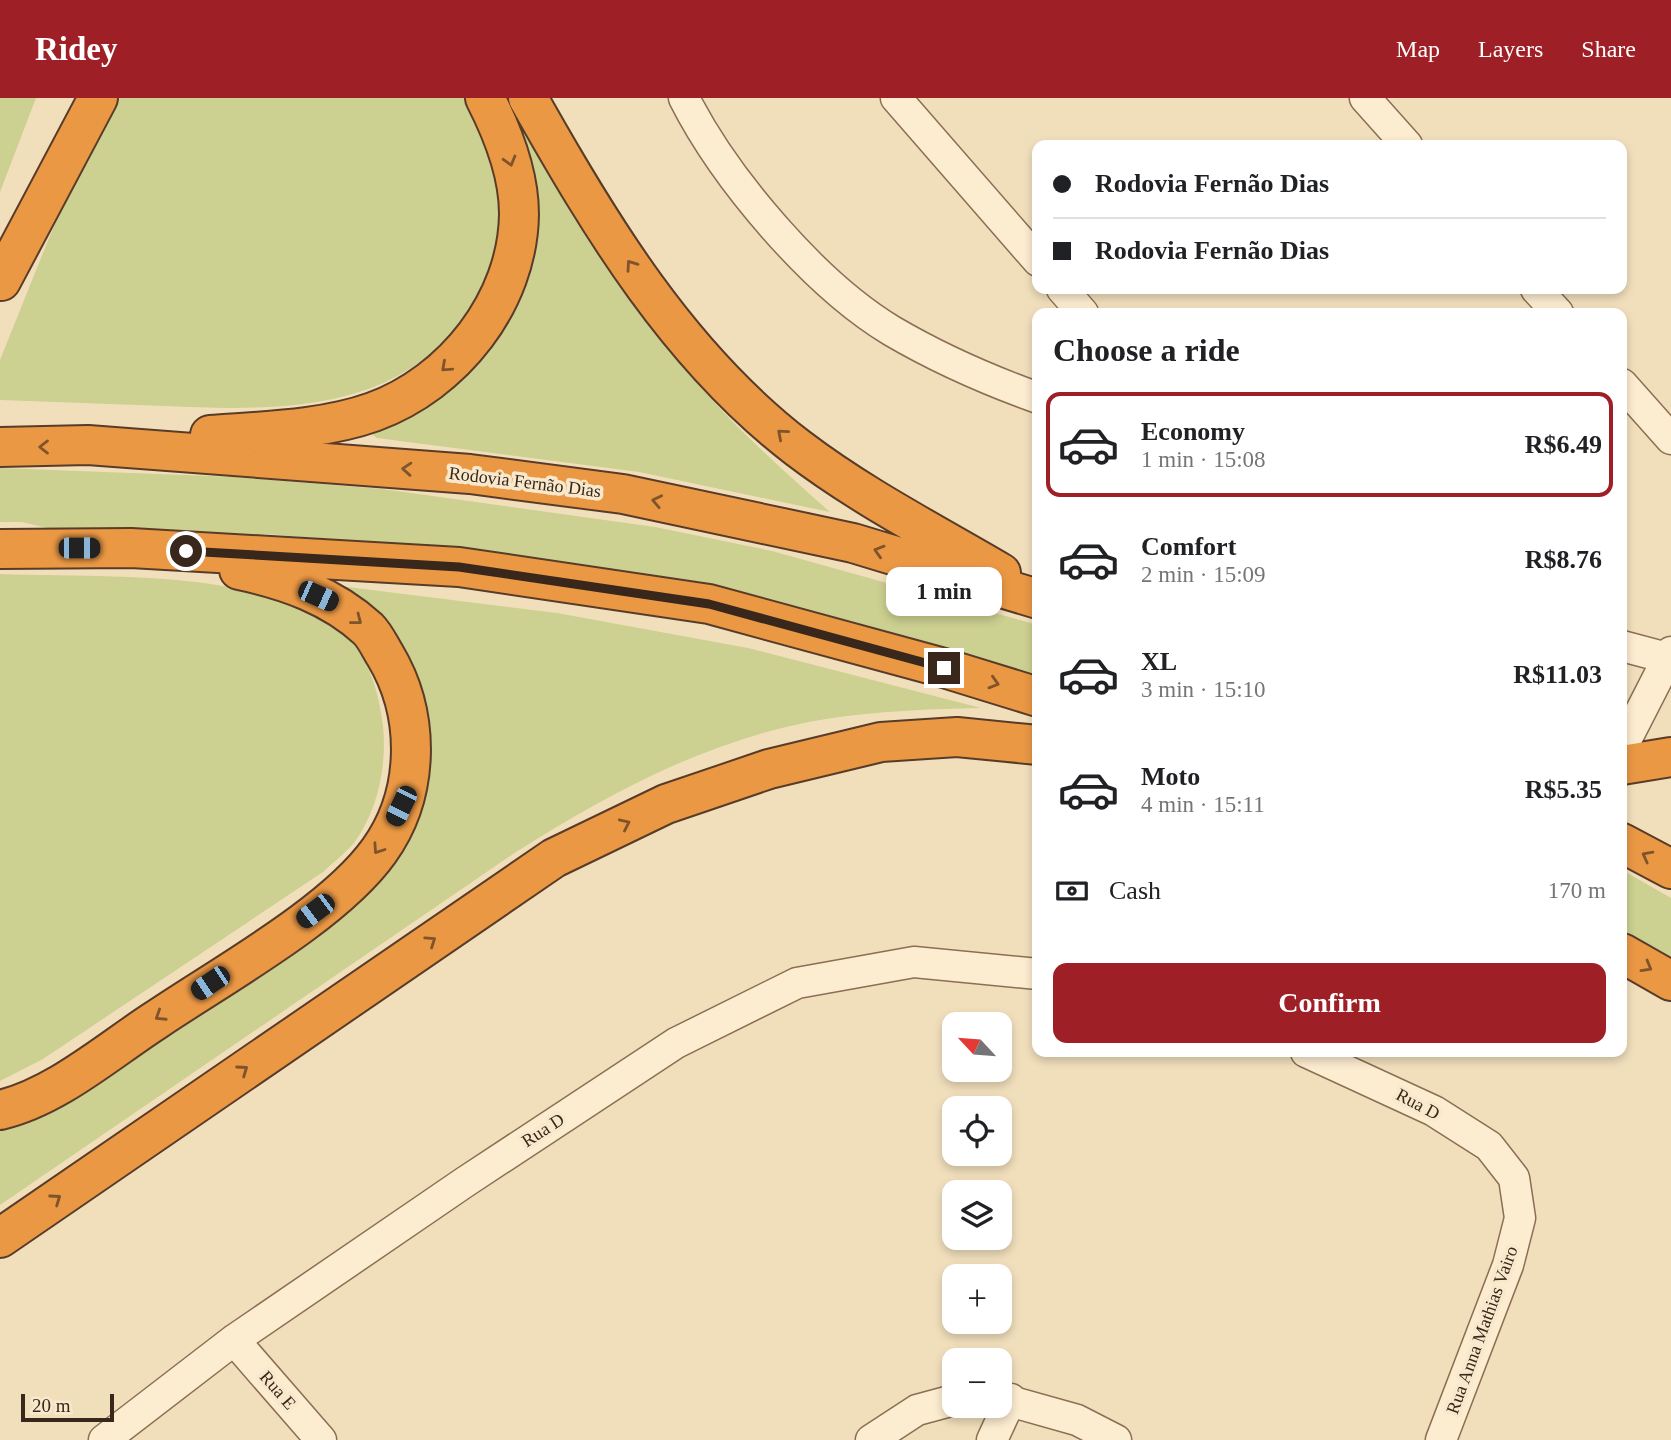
<!DOCTYPE html>
<meta charset="utf-8">
<style>
:root{--surface:#fff;--page:#f6f6f6;--text:#202124;--muted:#757577;--line:#e0e0e0;--accent:#9f1f27}
body{margin:0;font-family:Georgia,serif;background:var(--page);color:var(--text);height:100vh;display:flex;flex-direction:column;font-size:26px;white-space:nowrap}
*{box-sizing:border-box;margin:0}
p{font-size:23px;color:var(--muted)}
.icon{flex:none;width:38px;height:38px;fill:none;stroke:currentColor;stroke-width:2;stroke-linecap:round;stroke-linejoin:round}
.map{position:relative;flex:1;overflow:hidden}
.side{position:absolute;left:1032px;top:210px;width:595px;height:749px;display:flex;flex-direction:column;background:var(--surface);border-radius:14px;box-shadow:0 4px 10px #0003}
.side>*{flex:none}
.guide{position:absolute;left:1032px;top:42px;width:595px;height:154px;border-radius:14px;box-shadow:0 4px 10px #0003;display:grid;align-content:center;height:154px;padding:0 21px;background:var(--surface)}
.needle{width:46px;rotate:296deg}
.tools{position:absolute;left:942px;top:914px;display:grid;gap:14px}
.tools a{display:grid;place-items:center;width:70px;height:70px;border-radius:14px;background:var(--surface);box-shadow:0 4px 10px #0003;font-size:35px}
.scale{position:absolute;left:21px;bottom:18px;width:93px;box-sizing:border-box;padding-left:7px;border:4px solid #38271a;border-top:0;font-size:19px;line-height:24px;white-space:nowrap;color:#38271a;-webkit-text-stroke:5px #f8e9cd;paint-order:stroke}
.end{position:absolute;width:32px;height:32px;margin:-16px;border:9px solid #38271a;background:#fff;box-shadow:0 0 0 4px #fff}
.from{border-radius:50%}
.bubble{position:absolute;height:49px;border-radius:14px;background:var(--surface);box-shadow:0 4px 10px #0003;font-size:23px;font-weight:700;line-height:49px;text-align:center}
.car{position:absolute;width:21px;height:42px;margin:-21px -10px;border-radius:9px;box-shadow:0 0 5px 2px #0007;background:linear-gradient(#222 24%,#8ab4d8 0 40%,#222 0 76%,#8ab4d8 0 86%,#222 0)}
.guide b{display:flex;align-items:center;gap:24px;height:66px;font-size:26px}
.guide b+b{border-top:2px solid var(--line)}
.guide i{width:18px;height:18px;background:var(--text)}
ul{padding:0;list-style:none}
li{display:flex;align-items:center;gap:21px;height:105px;margin:0 14px 10px;padding:0 7px;border:4px solid transparent;border-radius:14px}
li div{flex:1}
li b{display:block;font-size:26px}
li em{font-style:normal;font-weight:700}
li.on{border-color:var(--accent)}
li>.icon{width:63px;height:63px;stroke-width:1.5}
h2{padding:0 21px;font-size:32px;line-height:84px}
.pay{display:flex;align-items:center;gap:18px;height:77px;padding:0 21px;font-size:26px}
.pay p{margin-inline-start:auto}
.button{display:flex;gap:14px;margin-top:auto;padding:14px 21px}
.button a{flex:1;height:80px;border-radius:14px;background:var(--accent);color:#fff;font-size:28px;font-weight:700;line-height:80px;text-align:center}
header{display:flex;align-items:center;gap:42px;box-sizing:border-box;height:98px;padding:0 35px;background:var(--accent);color:#fff}
header strong{font-size:33px}
nav{display:flex;gap:38px;margin-inline-start:auto;font-size:24px}
.map>svg:first-child{display:block}
</style>
<header>
<strong>Ridey</strong>
<nav><a>Map</a><a>Layers</a><a>Share</a></nav>
</header>
<div class="map">
<svg width="1671" height="1342" viewBox="0 0 1671 1342">
<rect width="100%" height="100%" fill="#f1dfbc"/>
<path fill="#ccd090" d="M0,0H36L0,94Z
M120,0H464C499,53 514,117 488,176C428,314 295,314 165,308C110,306 55,304 0,302V262L78,68L106,17Z
M503,0H512C559,79 602,162 657,236C707,303 767,359 830,414L639,374L377,340L362,329L499,231Z
M0,370L236,379L382,391L655,429L772,453L1038,527V584L408,448L266,436L131,450L22,424H0Z
M0,476C98,480 269,469 345,537C370,559 379,597 383,628C387,668 378,712 354,745C345,755 333,765 323,774L43,961L0,983Z
M340,488L557,515L748,550L981,610C929,611 878,613 826,621C712,639 609,695 513,756L0,1107V1029L19,1027L69,999L368,790L427,654Z
M1622,772L1671,800V864L1622,836Z"/>
<g fill="none" stroke-linecap="round" stroke-linejoin="round">
<g stroke="#8b6e54" stroke-width="33">
<path id="minor" d="M684,0C725,81 814,186 892,233C938,260 988,282 1038,300
M896,0L1038,163
M1365,0L1407,47
M1062,191L1083,215
M1536,191L1558,215
M1622,286L1671,341
M1622,548L1671,561
M1622,650L1671,554
M1306,954L1434,1013L1489,1048L1514,1080L1520,1120L1508,1167L1441,1342
M234,1242L321,1342
M999,1300L1077,1322L1116,1342
M104,1342L234,1242L465,1084L676,945L797,885L914,864L1038,876
M871,1342L917,1312L954,1302
M992,1342L1011,1301"/>
</g>
<g stroke="#583c29" stroke-width="42">
<path id="highway" d="M528,0C600,128 679,259 798,350C861,398 933,435 1001,475
M1,183L98,0
M210,337C263,333 323,332 373,314C453,285 518,204 519,116C519,76 503,35 485,0
M0,349L88,347L470,376L623,396L853,445L1038,501
M0,451L131,450L459,469L709,506L944,570L1038,599
M1622,667L1671,659
M1622,745L1671,771
M1622,855L1671,883
M0,1012C56,999 108,953 156,922C221,878 334,816 379,753C420,696 421,617 385,557C380,549 375,538 368,531C332,498 287,482 239,472
M0,1140L554,760L666,706L769,671L881,644L957,639L1038,647"/>
</g>
<use href="#minor" stroke="#fcecd0" stroke-width="30"/>
<use href="#highway" stroke="#ea9844" stroke-width="38"/>
</g>
<defs><path id="oneway-chevron" d="M-2-3.5L2.5 0L-2 3.5" fill="none" stroke-width="1.6" stroke-linecap="round" stroke-linejoin="round" transform="scale(1.75)"/></defs>
<g stroke="#7f542b">
<use href="#oneway-chevron" transform="translate(510 63) rotate(74)"/>
<use href="#oneway-chevron" transform="translate(631 167) rotate(-125)"/>
<use href="#oneway-chevron" transform="translate(446 269) rotate(138)"/>
<use href="#oneway-chevron" transform="translate(782 336) rotate(-139)"/>
<use href="#oneway-chevron" transform="translate(44 349) rotate(180)"/>
<use href="#oneway-chevron" transform="translate(407 371) rotate(-176)"/>
<use href="#oneway-chevron" transform="translate(657 403) rotate(-168)"/>
<use href="#oneway-chevron" transform="translate(879 453) rotate(-163)"/>
<use href="#oneway-chevron" transform="translate(357 522) rotate(38)"/>
<use href="#oneway-chevron" transform="translate(994 585) rotate(17)"/>
<use href="#oneway-chevron" transform="translate(625 726) rotate(-25)"/>
<use href="#oneway-chevron" transform="translate(378 751) rotate(124)"/>
<use href="#oneway-chevron" transform="translate(1647 758) rotate(-152)"/>
<use href="#oneway-chevron" transform="translate(431 843) rotate(-34)"/>
<use href="#oneway-chevron" transform="translate(1647 869) rotate(30)"/>
<use href="#oneway-chevron" transform="translate(160 918) rotate(147)"/>
<use href="#oneway-chevron" transform="translate(243 972) rotate(-35)"/>
<use href="#oneway-chevron" transform="translate(56 1101) rotate(-35)"/>
</g>
<g fill="none" stroke-linecap="round" stroke-linejoin="round">
<path stroke="#38271a" stroke-width="9" d="M186,453L459,469L709,506L944,570"/>
</g>
<g text-anchor="middle" dominant-baseline="central" stroke-width="7" stroke-linejoin="round" paint-order="stroke">
<g font-size="18" fill="#38271a" stroke="#f8e9cd">
<text transform="translate(525 384) rotate(7)">Rodovia Fernão Dias</text>
<text transform="translate(1418 1006) rotate(28)">Rua D</text>
<text transform="translate(543 1032) rotate(-33)">Rua D</text>
<text transform="translate(1482 1232) rotate(-70)">Rua Anna Mathias Vairo</text>
<text transform="translate(278 1292) rotate(49)">Rua E</text>
</g>
</g>
</svg>
<div class="tools">
<a><svg class="needle" viewBox="-14 -14 28 28"><path d="M0-13l5 13h-10z" fill="#e53935"/><path d="M0 13l5-13h-10z" fill="#757577"/></svg></a>
<a><svg class="icon" aria-label="locate" viewBox="0 0 24 24"><circle cx="12" cy="12" r="6"/><path d="M12 2v4M12 18v4M2 12h4M18 12h4"/></svg></a>
<a><svg class="icon" aria-label="layers" viewBox="0 0 24 24"><path d="M12 4l9 5-9 5-9-5zM3 14l9 5 9-5"/></svg></a>
<a>+</a>
<a>−</a>
</div>
<div class="scale">20 m</div>
<i class="end from" style="left:186px;top:453px"></i>
<i class="end" style="left:944px;top:570px"></i>
<div class="bubble" style="left:886px;top:469px;width:116px">1 min</div>
<i class="car" style="left:79px;top:450px;rotate:90deg"></i>
<i class="car" style="left:318px;top:498px;rotate:114deg"></i>
<i class="car" style="left:401px;top:708px;rotate:206deg"></i>
<i class="car" style="left:315px;top:813px;rotate:233deg"></i>
<i class="car" style="left:210px;top:885px;rotate:236deg"></i>
<div class="guide">
<b><i class="from"></i>Rodovia Fernão Dias</b>
<b><i></i>Rodovia Fernão Dias</b>
</div>
<section class="side">
<h2>Choose a ride</h2>
<ul>
<li class="on"><svg class="icon" aria-label="car" viewBox="0 0 24 24"><path d="M5 17H2v-5l4-1 3-4h7l3 4 3 1v5h-3M9 17h6M6 11h13"/><circle cx="7" cy="17" r="2"/><circle cx="17" cy="17" r="2"/></svg><div><b>Economy</b><p>1 min · 15:08</p></div><em>R$6.49</em></li>
<li><svg class="icon" aria-label="car" viewBox="0 0 24 24"><path d="M5 17H2v-5l4-1 3-4h7l3 4 3 1v5h-3M9 17h6M6 11h13"/><circle cx="7" cy="17" r="2"/><circle cx="17" cy="17" r="2"/></svg><div><b>Comfort</b><p>2 min · 15:09</p></div><em>R$8.76</em></li>
<li><svg class="icon" aria-label="car" viewBox="0 0 24 24"><path d="M5 17H2v-5l4-1 3-4h7l3 4 3 1v5h-3M9 17h6M6 11h13"/><circle cx="7" cy="17" r="2"/><circle cx="17" cy="17" r="2"/></svg><div><b>XL</b><p>3 min · 15:10</p></div><em>R$11.03</em></li>
<li><svg class="icon" aria-label="car" viewBox="0 0 24 24"><path d="M5 17H2v-5l4-1 3-4h7l3 4 3 1v5h-3M9 17h6M6 11h13"/><circle cx="7" cy="17" r="2"/><circle cx="17" cy="17" r="2"/></svg><div><b>Moto</b><p>4 min · 15:11</p></div><em>R$5.35</em></li>
</ul>
<div class="pay"><svg class="icon" aria-label="cash" viewBox="0 0 24 24"><path d="M3 7h18v10H3z"/><circle cx="12" cy="12" r="2"/></svg>Cash<p>170 m</p></div>
<div class="button"><a>Confirm</a></div>
</section>
</div>
